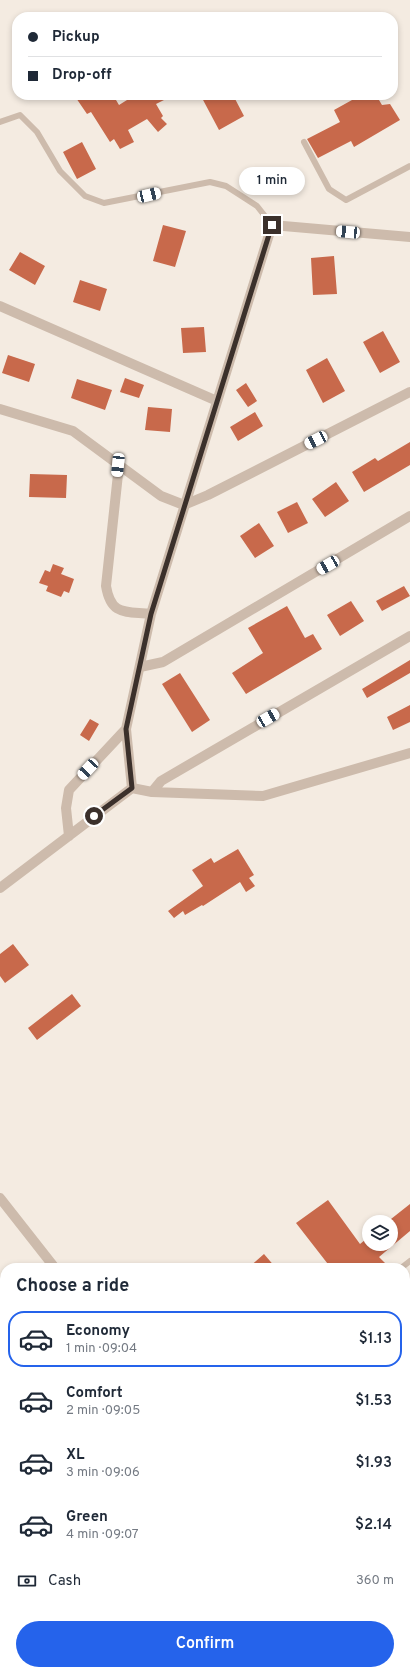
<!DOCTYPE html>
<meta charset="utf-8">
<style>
:root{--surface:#fff;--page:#f2f2f3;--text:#1f2937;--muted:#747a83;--line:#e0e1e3;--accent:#2563eb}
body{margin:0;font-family:Overpass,sans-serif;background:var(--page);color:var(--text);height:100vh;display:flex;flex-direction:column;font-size:15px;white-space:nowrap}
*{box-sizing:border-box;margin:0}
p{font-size:13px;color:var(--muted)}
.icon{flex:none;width:22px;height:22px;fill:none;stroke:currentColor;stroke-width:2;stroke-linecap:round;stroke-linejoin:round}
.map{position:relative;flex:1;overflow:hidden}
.sheet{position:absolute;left:0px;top:1263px;width:410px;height:412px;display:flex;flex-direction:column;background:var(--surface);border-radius:16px 16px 0 0;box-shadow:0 2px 6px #0003}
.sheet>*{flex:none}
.hud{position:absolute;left:12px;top:12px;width:386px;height:88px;border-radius:16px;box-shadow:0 2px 6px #0003;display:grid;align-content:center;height:88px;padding:0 16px;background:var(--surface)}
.controls{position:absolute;left:362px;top:1215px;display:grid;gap:8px}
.controls a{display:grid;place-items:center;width:36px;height:36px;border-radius:50%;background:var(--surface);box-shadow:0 2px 6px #0003;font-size:20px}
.end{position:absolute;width:18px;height:18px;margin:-9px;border:5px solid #3b302b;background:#fff;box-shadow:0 0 0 2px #fff}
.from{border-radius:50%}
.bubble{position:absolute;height:28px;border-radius:14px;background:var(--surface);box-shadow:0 2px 6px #0003;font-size:13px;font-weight:600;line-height:28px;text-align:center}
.car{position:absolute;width:12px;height:24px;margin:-12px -6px;border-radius:5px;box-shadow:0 0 3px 1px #0007;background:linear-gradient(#fff 24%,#345 0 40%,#fff 0 76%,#345 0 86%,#fff 0)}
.hud b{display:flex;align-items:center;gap:14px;height:38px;font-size:15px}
.hud b+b{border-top:1px solid var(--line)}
.hud i{width:10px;height:10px;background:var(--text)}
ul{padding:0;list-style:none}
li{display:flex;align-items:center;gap:12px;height:56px;margin:0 8px 6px;padding:0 8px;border:2px solid transparent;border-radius:16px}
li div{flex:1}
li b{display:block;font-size:15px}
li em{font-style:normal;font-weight:600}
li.selected{border-color:var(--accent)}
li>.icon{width:36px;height:36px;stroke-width:1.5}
h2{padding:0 16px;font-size:18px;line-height:48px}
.pay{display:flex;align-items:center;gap:10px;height:44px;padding:0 16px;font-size:15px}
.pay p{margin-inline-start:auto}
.cta{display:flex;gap:8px;margin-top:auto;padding:8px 16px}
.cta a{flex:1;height:46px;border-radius:24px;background:var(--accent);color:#fff;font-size:16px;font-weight:600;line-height:46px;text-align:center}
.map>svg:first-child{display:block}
</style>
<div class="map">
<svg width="410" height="1675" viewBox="0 0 410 1675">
<rect width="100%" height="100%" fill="#f4ebe1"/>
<path fill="#c8694b" d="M74,95H113L119,105L135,95H174L156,104L163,116L161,118L167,124L158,132L147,119L128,130L134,142L120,149L114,139L110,142L91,112L87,114Z
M207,95H233L244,116L219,130L202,98Z
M361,95H376L382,105L390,104L400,120L354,147L351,141L318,158L307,139L340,122L334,110Z
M82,142L96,169L77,179L63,152Z
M163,225L186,231L175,267L153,261Z
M20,252L45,266L35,285L9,270Z
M334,256L337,294L313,295L311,258Z
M80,280L107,289L100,311L73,302Z
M204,327L206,352L183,353L181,328Z
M383,331L400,362L380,373L363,342Z
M8,355L35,364L29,382L2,373Z
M327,358L345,391L323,403L306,370Z
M125,378L144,385L139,398L120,392Z
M77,379L112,390L105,410L71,398Z
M246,383L257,401L248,407L236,390Z
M148,407L172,409L170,432L145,430Z
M255,412L263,426L238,441L230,427Z
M410,442V465L364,492L352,472L375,458L378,461Z
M30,474L67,475L66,498L29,497Z
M336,482L349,501L325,517L312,499Z
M297,502L308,523L288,533L277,512Z
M259,523L274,546L255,558L240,536Z
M53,564L64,568L61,574L74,579L69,593L64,591L61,597L46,591L48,586L39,583L45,570L50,572Z
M404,586L410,596L382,611L376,601Z
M351,601L364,621L340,636L327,615Z
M287,606L305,638L313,634L322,649L246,694L232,673L263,653L248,628Z
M410,660V673L367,698L362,689Z
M180,673L210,720L192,732L162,684Z
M410,705V722L393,730L387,717Z
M90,719L99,724L89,741L80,735Z
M238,849L254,875L249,878L255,886L246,892L240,882L203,906L202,905L185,915L183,911L174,918L168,911L203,886L192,870L211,858L214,863Z
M13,944L29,965L5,983L0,976V954Z
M72,994L81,1006L37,1040L28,1028Z
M328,1200L360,1244L365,1240L369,1244H391V1219L410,1204V1231L379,1257L385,1263L379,1268H331L296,1223Z
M264,1254L276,1268H248Z"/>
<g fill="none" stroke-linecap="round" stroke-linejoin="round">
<path stroke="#cdbbac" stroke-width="6" d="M0,122L20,115L37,132L60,171L85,196L104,203L210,182L226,186L257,206L272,225
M304,142L329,189L346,200L410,166
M401,1268L410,1261
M50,1670L52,1675"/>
<path stroke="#cdbbac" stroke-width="10" d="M0,306L217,401
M0,409L73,431L161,496L184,505L208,495L410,392
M119,465L106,586C111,616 125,611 151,614
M140,667L163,662L410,516
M132,788L126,729L151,614L272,225L410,237
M152,792L161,781L410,636
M69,836L66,808L69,790L126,729
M0,888L132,788L152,792L263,796L410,753
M0,1198L55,1268
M405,1376L410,1372
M57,1675L63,1670"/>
<path stroke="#3b302b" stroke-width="3" stroke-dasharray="1 3" stroke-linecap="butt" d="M405,1618L410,1614
M405,1662L410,1659
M334,1675L340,1670
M380,1675L390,1670"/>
</g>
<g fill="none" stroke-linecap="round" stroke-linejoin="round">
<path stroke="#3b302b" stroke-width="5" d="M94,816L132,788L126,729L151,614L272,225"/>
</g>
</svg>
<div class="controls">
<a><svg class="icon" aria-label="layers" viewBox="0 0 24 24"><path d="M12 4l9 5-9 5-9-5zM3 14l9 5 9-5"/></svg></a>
</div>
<i class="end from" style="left:94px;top:816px"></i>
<i class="end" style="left:272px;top:225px"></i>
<div class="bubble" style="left:239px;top:167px;width:66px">1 min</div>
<i class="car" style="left:149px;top:195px;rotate:77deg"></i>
<i class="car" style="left:348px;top:232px;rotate:275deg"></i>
<i class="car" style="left:316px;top:440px;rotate:243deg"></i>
<i class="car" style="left:118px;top:465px;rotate:186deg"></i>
<i class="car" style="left:328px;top:565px;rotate:240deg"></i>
<i class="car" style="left:268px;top:718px;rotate:60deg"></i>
<i class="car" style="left:88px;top:769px;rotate:223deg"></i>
<div class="hud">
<b><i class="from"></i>Pickup</b>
<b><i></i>Drop-off</b>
</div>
<section class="sheet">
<h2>Choose a ride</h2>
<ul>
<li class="selected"><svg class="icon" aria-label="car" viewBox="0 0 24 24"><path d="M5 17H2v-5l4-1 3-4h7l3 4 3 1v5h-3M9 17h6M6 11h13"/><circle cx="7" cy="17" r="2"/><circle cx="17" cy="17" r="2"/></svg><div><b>Economy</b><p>1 min · 09:04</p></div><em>$1.13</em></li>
<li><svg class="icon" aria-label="car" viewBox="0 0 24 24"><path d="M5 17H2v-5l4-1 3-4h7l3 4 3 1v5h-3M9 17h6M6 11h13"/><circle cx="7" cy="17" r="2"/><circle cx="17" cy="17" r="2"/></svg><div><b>Comfort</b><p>2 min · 09:05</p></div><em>$1.53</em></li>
<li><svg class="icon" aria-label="car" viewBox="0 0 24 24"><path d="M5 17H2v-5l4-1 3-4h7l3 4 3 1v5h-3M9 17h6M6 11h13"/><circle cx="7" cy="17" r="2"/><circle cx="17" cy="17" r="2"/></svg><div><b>XL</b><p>3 min · 09:06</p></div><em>$1.93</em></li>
<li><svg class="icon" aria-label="car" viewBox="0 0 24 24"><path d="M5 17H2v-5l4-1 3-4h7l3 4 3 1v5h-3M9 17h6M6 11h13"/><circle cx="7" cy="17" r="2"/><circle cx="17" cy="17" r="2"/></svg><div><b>Green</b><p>4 min · 09:07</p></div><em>$2.14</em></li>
</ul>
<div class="pay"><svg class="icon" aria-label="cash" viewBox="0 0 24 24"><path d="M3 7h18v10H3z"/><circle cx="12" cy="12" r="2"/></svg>Cash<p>360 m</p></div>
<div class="cta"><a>Confirm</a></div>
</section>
</div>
